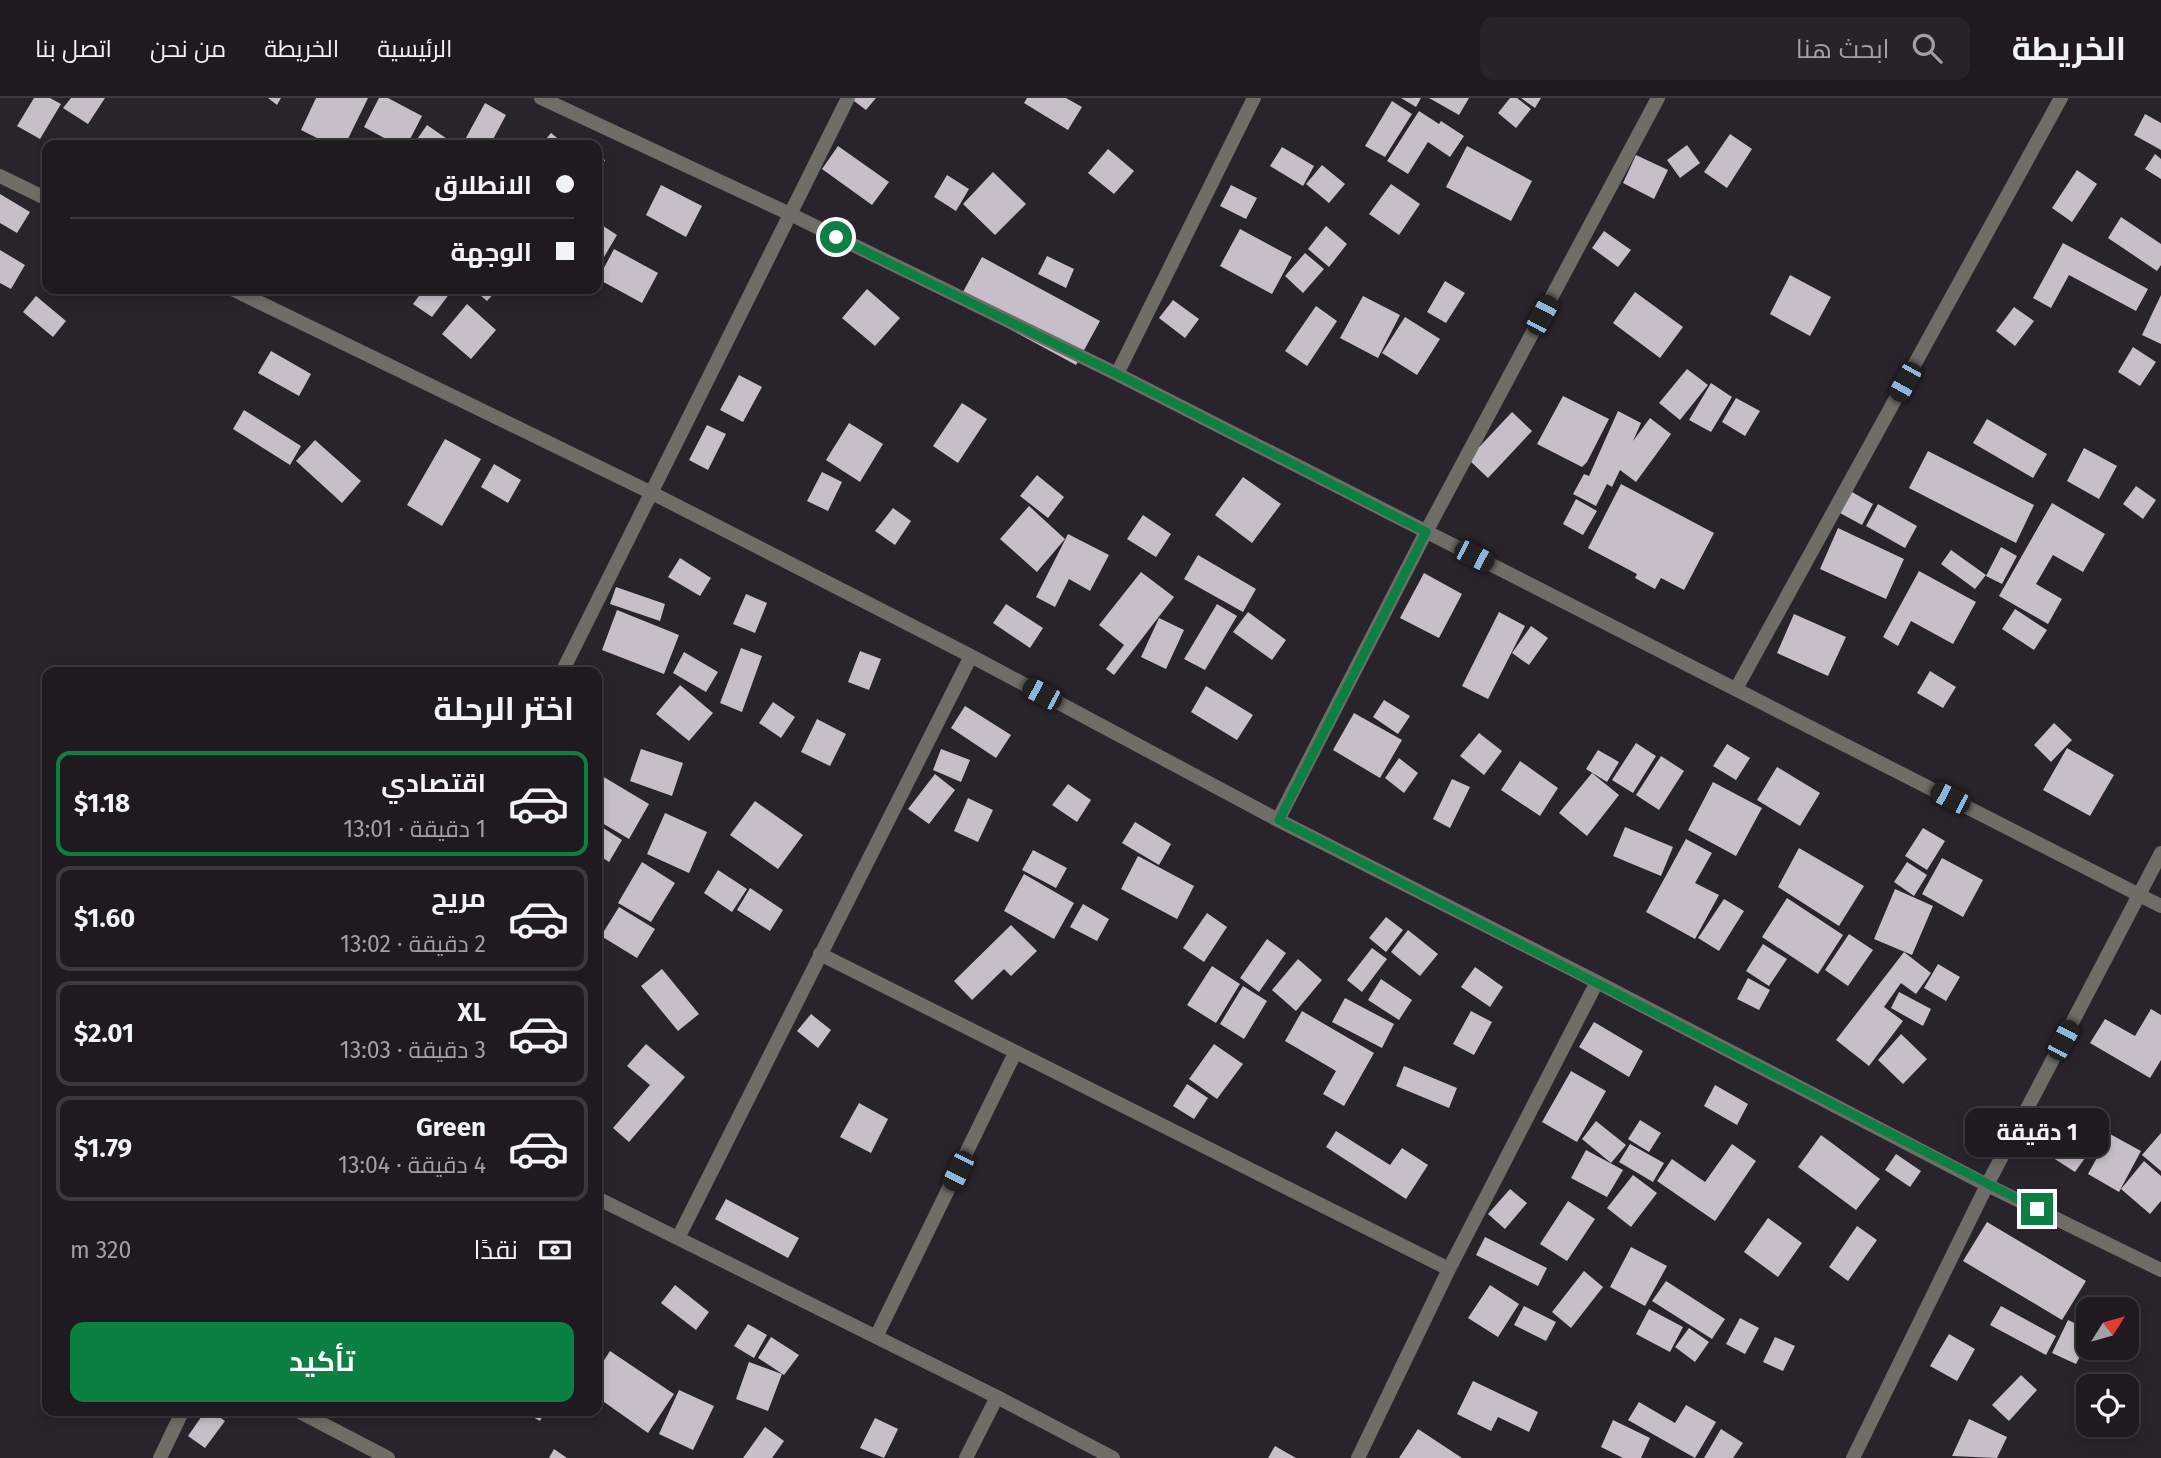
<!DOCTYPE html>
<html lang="ar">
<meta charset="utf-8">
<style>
:root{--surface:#1f1a20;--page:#272329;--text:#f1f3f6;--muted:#a1a1a5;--line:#3c383e;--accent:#0b8043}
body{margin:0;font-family:"Fira Sans",Cairo,sans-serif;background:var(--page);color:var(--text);direction:rtl;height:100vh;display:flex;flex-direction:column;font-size:26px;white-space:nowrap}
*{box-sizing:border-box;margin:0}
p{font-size:23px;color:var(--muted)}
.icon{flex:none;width:38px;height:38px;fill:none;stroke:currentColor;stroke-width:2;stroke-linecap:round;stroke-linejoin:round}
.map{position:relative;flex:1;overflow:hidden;direction:ltr}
.panel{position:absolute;left:42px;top:569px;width:560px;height:749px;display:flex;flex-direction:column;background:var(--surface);border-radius:14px;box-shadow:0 4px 10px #0003,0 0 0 2px var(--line);direction:rtl}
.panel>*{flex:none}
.top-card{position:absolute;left:42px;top:42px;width:560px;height:154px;border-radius:14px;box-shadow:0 4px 10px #0003,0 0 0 2px var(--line);direction:rtl;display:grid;align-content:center;height:154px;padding:0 28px;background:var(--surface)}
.needle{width:46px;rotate:53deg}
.tools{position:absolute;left:2076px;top:1199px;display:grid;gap:14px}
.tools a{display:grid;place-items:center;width:63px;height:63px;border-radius:14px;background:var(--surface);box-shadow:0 4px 10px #0003,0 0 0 2px var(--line);font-size:35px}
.end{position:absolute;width:32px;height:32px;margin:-16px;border:9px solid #0b8043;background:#fff;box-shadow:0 0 0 4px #fff}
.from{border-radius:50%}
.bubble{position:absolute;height:49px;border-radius:14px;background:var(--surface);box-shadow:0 4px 10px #0003,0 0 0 2px var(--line);font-size:23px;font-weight:700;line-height:49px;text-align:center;direction:rtl}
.car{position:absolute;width:21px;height:42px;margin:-21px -10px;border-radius:9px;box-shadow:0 0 5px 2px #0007;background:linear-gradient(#222 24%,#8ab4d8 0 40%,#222 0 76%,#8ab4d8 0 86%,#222 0)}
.top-card b{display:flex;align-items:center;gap:24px;height:66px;font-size:26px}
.top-card b+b{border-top:2px solid var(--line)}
.top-card i{width:18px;height:18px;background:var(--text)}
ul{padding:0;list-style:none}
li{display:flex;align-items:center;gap:21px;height:105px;margin:0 14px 10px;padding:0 14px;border:4px solid var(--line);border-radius:14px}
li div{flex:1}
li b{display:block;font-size:26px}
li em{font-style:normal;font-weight:700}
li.on{border-color:var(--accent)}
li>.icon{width:63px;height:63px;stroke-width:1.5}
h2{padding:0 28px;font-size:32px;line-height:84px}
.pay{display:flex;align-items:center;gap:18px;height:77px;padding:0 28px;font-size:26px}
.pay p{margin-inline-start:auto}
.action{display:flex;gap:14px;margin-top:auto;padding:14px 28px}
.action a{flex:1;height:80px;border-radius:14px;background:var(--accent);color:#fff;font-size:28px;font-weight:700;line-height:80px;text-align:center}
header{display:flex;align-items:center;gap:42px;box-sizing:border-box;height:98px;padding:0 35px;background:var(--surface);border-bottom:2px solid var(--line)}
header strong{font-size:33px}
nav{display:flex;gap:38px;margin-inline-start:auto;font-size:24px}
.search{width:490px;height:63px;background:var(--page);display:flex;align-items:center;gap:18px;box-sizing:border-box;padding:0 24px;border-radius:14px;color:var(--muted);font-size:26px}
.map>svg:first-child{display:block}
</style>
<header>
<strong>الخريطة</strong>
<div class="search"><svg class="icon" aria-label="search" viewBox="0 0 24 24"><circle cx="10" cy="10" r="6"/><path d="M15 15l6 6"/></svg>ابحث هنا</div>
<nav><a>الرئيسية</a><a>الخريطة</a><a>من نحن</a><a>اتصل بنا</a></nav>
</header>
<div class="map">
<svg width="2161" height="1360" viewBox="0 0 2161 1360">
<rect width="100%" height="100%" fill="#29232b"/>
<path fill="#c7bec9" d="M34,0H50L61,6L40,41L17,28Z
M71,0H105L88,26L63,10Z
M268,0H281L277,7Z
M316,0H368L345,47H331L301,32Z
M379,0H388L422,18L407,47H397L364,29Z
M850,0H876L866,12Z
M1027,0H1066L1082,9L1068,32L1024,5Z
M1401,0H1421L1416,9Z
M1429,0H1469L1459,17Z
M1510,0H1517L1531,11L1516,30L1498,15Z
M1521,0H1541L1535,10Z
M1392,3L1412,16L1385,59L1365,48Z
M485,5L506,17L490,47H462Z
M1419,13L1439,26L1441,23L1464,38L1450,59L1428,44L1408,76L1387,63Z
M2145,16L2161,25V52L2134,37Z
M427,27L456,47H413Z
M551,35L566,47H541Z
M1730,36L1752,51L1727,90L1704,74Z
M1687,47L1700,65L1680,80L1667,62Z
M838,48L889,84L872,107L822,71Z
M1467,48L1532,83L1511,123L1446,89Z
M1282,49L1314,68L1303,88L1270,68Z
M1108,51L1134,73L1114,96L1088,75Z
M2155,56L2161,61V81L2145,71Z
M1636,57L1668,72L1654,101L1623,85Z
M597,58L605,62L597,77Z
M1322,67L1345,86L1329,105L1306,86Z
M2077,72L2097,86L2072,124L2052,110Z
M993,74L1026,106L995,137L963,106Z
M947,77L969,91L956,113L934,99Z
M1391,86L1420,106L1399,137L1369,116Z
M661,87L702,108L686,139L646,117Z
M1231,87L1257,100L1246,121L1220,108Z
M0,96L30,114L17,135L0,125Z
M2121,119L2161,146V167L2157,173L2108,140Z
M597,124L617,137L597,171Z
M1326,128L1347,146L1329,169L1308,151Z
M1240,131L1292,159L1272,196L1220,168Z
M1604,133L1631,152L1618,169L1592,150Z
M2063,145L2148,191L2136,213L2069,177L2051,210L2033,200Z
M614,151L658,175L642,205L598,181Z
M0,152L25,167L11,191L0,185Z
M1305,155L1324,171L1303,195L1285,178Z
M1047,158L1074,171L1066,190L1038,176Z
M982,159L1100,223L1076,267L958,203Z
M1790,177L1831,199L1810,238L1770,216Z
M1445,183L1465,195L1446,225L1427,214Z
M424,191H453L432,219L413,206Z
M473,191H498L487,203Z
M867,191L900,220L875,248L842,220Z
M1635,194L1683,229L1660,260L1613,225Z
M2161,197V246L2142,237Z
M36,198L66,223L53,239L23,214Z
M1363,198L1400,217L1378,260L1340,240Z
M1173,202L1199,221L1185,240L1159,220Z
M467,206L496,232L471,261L442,236Z
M1316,208L1337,223L1307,268L1285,253Z
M2014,209L2034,223L2015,248L1996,233Z
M1405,219L1440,241L1417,277L1382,255Z
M2133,249L2156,264L2140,288L2118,274Z
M271,253L311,276L299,298L258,275Z
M1687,271L1708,287L1680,322L1659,305Z
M739,277L762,289L743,324L720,312Z
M1711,285L1732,299L1711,334L1689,322Z
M1563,298L1609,321L1587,364L1582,369L1537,346Z
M1736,300L1760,313L1745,338L1722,324Z
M962,305L987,321L958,365L933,348Z
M244,312L301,348L290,367L233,331Z
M1618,313L1641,325L1633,343L1650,320L1671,336L1636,384L1620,372L1612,389L1607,386L1596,408L1573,396L1584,376L1589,378Z
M1512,314L1532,333L1488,380L1468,361Z
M1987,321L2047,356L2033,380L1973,345Z
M849,325L883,346L860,384L826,362Z
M707,327L726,336L708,372L689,362Z
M445,341L481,361L442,428L407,407Z
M315,342L361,383L342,405L296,363Z
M2084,350L2117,368L2099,401L2067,383Z
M1928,353L2034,407L2016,445L1909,390Z
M494,366L521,382L508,405L481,389Z
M822,374L842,384L828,413L807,403Z
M1037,377L1064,399L1048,420L1020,398Z
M1243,379L1281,406L1252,445L1215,417Z
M1621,386L1714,435L1684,492L1661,480L1655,491L1635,480L1637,476L1588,450Z
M2136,388L2156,402L2143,421L2123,406Z
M1852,394L1873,406L1862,427L1840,415Z
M1576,401L1597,413L1583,437L1563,426Z
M2052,405L2105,436L2083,474L2053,457L2036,486L2062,501L2048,526L1999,498Z
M1878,406L1917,428L1905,450L1866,428Z
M1029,408L1065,441L1037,474L1000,441Z
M893,410L911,423L895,447L875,433Z
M1143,417L1171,436L1156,459L1127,441Z
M1838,430L1904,461L1886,501L1820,471Z
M1068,436L1109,457L1090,493L1069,481L1055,509L1036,499Z
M2001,449L2017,458L2002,486L1986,478Z
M1951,452L1986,477L1975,491L1941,466Z
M1198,457L1256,491L1243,514L1184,481Z
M680,460L711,480L700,498L668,479Z
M1919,473L1976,504L1953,546L1911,523L1898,548L1883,539Z
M1141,474L1174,499L1114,577L1106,571L1124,547L1099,527Z
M1424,475L1462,496L1439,540L1400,520Z
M616,489L665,506L660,523L610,506Z
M746,496L767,505L755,535L733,526Z
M1006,506L1043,530L1030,550L993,525Z
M1217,506L1237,518L1205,572L1184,561Z
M2015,511L2047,532L2034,552L2002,531Z
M617,512L679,537L664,576L602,552Z
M1248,514L1286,542L1272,562L1233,534Z
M1499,514L1525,528L1488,601L1462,588Z
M1794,516L1846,539L1828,578L1777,555Z
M1159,520L1184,532L1166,571L1141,559Z
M1531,528L1548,540L1529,567L1512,555Z
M741,550L762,558L742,614L720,605Z
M860,553L881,561L869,592L848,584Z
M684,554L718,574L706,594L673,575Z
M1930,573L1956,589L1943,610L1917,595Z
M680,587L713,615L689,643L656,616Z
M1206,588L1253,617L1237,642L1191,614Z
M1384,602L1410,618L1398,636L1373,619Z
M773,604L795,619L781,640L759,625Z
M965,608L1011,637L996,660L951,630Z
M1354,615L1402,642L1380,680L1333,652Z
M817,621L846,636L830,668L801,654Z
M2054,625L2072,642L2051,664L2034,647Z
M1479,635L1502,653L1484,677L1460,658Z
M1636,645L1656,658L1633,695L1612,682Z
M1727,646L1750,660L1736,682L1713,668Z
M2067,650L2114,677L2090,718L2043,692Z
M641,651L683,665L672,698L630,683Z
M941,651L970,662L961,684L933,672Z
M1598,652L1619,664L1607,684L1586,671Z
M1661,658L1684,673L1659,712L1636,697Z
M1399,660L1418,675L1404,695L1385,680Z
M1520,663L1558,690L1540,718L1501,692Z
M1777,669L1820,695L1800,728L1757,702Z
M1592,675L1619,697L1587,738L1559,715Z
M935,676L955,692L929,726L908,711Z
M602,678L649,706L629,741L597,722V688Z
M1452,681L1470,689L1450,730L1433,721Z
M1713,684L1762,710L1736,758L1688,732Z
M1068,686L1091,702L1077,724L1052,707Z
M968,700L993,712L978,744L954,733Z
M755,703L803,737L778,771L730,737Z
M665,715L707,734L689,775L647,756Z
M1135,724L1171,746L1159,767L1122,745Z
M597,726L622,742L609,764L597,756Z
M1625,729L1673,749L1661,778L1613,758Z
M1923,730L1945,743L1927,772L1905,758Z
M1686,741L1712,755L1695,785L1719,797L1695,841L1646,814Z
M1799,750L1864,788L1839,828L1778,789Z
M1033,752L1067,770L1056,790L1022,772Z
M1138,758L1194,788L1177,821L1121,791Z
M1942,760L1983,782L1963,819L1922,796Z
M642,764L675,785L651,824L618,805Z
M1907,764L1927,777L1914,798L1894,784Z
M718,772L747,791L732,814L704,795Z
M1024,776L1074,805L1054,841L1004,813Z
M750,790L783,812L770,833L737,812Z
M1895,791L1933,808L1912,857L1874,841Z
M1787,800L1843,837L1818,876L1762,839Z
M1724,801L1744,813L1719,853L1698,840Z
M1083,806L1109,821L1097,843L1070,829Z
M619,809L655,831L637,860L601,838Z
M1207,815L1227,829L1204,864L1183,850Z
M1386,819L1403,832L1386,854L1369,840Z
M1011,827L1037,853L1011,878L1004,871L972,902L954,883Z
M1408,832L1438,856L1420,878L1391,854Z
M1849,836L1873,852L1848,888L1825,872Z
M1267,841L1286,855L1259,894L1240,880Z
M1763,846L1787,861L1769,888L1746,873Z
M1372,850L1387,861L1362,894L1347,882Z
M1904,854L1931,875L1916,896L1901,885L1884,909L1903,923L1869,968L1836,942Z
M1298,861L1322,882L1296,913L1272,892Z
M1938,866L1960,879L1946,903L1924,890Z
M1212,868L1240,886L1216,925L1187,907Z
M1475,869L1503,889L1490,909L1461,889Z
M662,871L699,916L678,933L641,888Z
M1748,880L1770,892L1759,912L1737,901Z
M1381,881L1412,902L1399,922L1368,902Z
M1243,888L1267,903L1244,941L1220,926Z
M1899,894L1931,911L1923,928L1891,910Z
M1345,900L1394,926L1382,950L1332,924Z
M2151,911L2161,917V962L2150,980L2090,945L2105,921L2135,938Z
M1302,913L1374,955L1344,1008L1323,996L1336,973L1285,943Z
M1471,913L1492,924L1474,957L1453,946Z
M811,916L831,932L818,950L797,933Z
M1594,924L1643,953L1629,979L1579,949Z
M1901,936L1927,961L1903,986L1878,962Z
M646,946L685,979L629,1044L613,1030L650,987L627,968Z
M1214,946L1243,966L1217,1001L1189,981Z
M1404,968L1457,990L1449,1010L1396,988Z
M1571,973L1606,993L1577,1044L1542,1024Z
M1187,986L1208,1000L1194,1021L1173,1008Z
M1715,987L1748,1006L1737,1027L1704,1008Z
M859,1005L888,1021L871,1055L840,1039Z
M2038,1019L2090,1053L2075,1074L2024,1041Z
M1640,1022L1661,1035L1649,1054L1628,1041Z
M1596,1023L1626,1047L1611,1065L1582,1041Z
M1336,1033L1390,1067L1402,1050L1428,1067L1406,1101L1326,1049Z
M2161,1035V1073L2142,1057Z
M2110,1036L2141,1053L2119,1094L2088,1076Z
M1821,1037L1880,1081L1856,1112L1798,1069Z
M1630,1046L1664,1065L1653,1084L1619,1064Z
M1732,1046L1756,1063L1715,1123L1657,1083L1672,1061L1705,1084Z
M1586,1052L1623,1072L1607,1099L1571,1080Z
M1896,1056L1921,1073L1910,1089L1885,1072Z
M2144,1063L2161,1078V1103L2150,1116L2121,1091Z
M1633,1077L1657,1095L1631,1129L1607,1110Z
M1510,1091L1527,1105L1505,1131L1488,1116Z
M726,1101L799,1140L788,1160L715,1121Z
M1568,1103L1595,1121L1567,1163L1540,1146Z
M1768,1120L1802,1145L1778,1179L1744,1154Z
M1987,1124L2086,1183L2062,1222L1963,1163Z
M1857,1128L1877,1142L1848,1183L1829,1169Z
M1485,1139L1547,1170L1538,1188L1476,1157Z
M1631,1149L1667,1168L1645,1208L1610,1189Z
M1584,1173L1603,1189L1571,1230L1552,1214Z
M1666,1183L1725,1221L1712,1241L1652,1203Z
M675,1187L709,1214L696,1232L661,1205Z
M1490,1187L1519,1206L1498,1239L1468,1220Z
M1524,1208L1556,1224L1546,1243L1514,1227Z
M2001,1208L2056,1238L2046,1257L1990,1227Z
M1649,1211L1683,1229L1670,1254L1636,1236Z
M1740,1220L1759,1230L1745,1256L1726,1246Z
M2068,1222L2088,1231V1243L2076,1266L2052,1255Z
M748,1226L767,1237L754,1260L734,1248Z
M1689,1230L1709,1244L1695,1264L1675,1249Z
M1949,1236L1975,1251L1957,1283L1930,1268Z
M771,1239L799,1257L784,1277L758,1260Z
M1775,1239L1795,1248L1783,1273L1763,1264Z
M610,1253L674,1296L648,1335L597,1299V1273Z
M749,1264L782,1276L768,1313L736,1301Z
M2021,1277L2037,1292L2009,1323L1992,1307Z
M1473,1283L1538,1314L1529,1334L1498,1319L1491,1333L1457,1316Z
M679,1292L714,1308L693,1352L659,1336Z
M1639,1304L1675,1325L1686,1307L1716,1324L1695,1360L1628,1322Z
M206,1312H210L225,1323L205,1350L188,1338Z
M520,1312H546L540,1323Z
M875,1320L898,1331L884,1360L860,1350Z
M1969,1321L2007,1339L1997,1360L1952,1358Z
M1613,1322L1650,1340L1641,1360H1623L1601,1349Z
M765,1329L784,1343L772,1360H743Z
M1418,1331L1462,1360H1399Z
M1721,1331L1743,1345L1733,1360H1704Z
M1275,1348L1296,1360H1268Z
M554,1351L567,1360H549Z"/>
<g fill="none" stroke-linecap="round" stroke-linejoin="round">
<path stroke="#6e6d67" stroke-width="14" d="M541,0L790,116L1117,276L2161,808
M0,78L47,101
M232,191L652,395L971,558L1278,722L1597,884L1987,1087L2161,1172
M1117,276L1254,0
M562,574L848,0
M1736,591L2061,0
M1278,722L1426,434L1658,0
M820,856L1449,1171
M597,1100L997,1299L1113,1360
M678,1140L971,558
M876,1239L1015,955
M296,1312L388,1360
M160,1360L183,1312
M966,1360L997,1299
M1358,1360L1449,1171L1597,884
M1853,1360L1987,1087L2161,755"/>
</g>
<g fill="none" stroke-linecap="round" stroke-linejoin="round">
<path stroke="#0b8043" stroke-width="9" d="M836,139L1117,276L1426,434L1279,722L2037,1111"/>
</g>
</svg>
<div class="tools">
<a><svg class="needle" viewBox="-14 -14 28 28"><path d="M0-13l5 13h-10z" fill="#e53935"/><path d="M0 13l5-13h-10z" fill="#a1a1a5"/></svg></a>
<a><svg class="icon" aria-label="locate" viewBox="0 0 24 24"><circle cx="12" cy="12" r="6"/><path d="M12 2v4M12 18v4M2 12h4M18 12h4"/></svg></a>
</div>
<i class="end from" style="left:836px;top:139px"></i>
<i class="end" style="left:2037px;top:1111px"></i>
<div class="bubble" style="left:1965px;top:1010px;width:144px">1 دقيقة</div>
<i class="car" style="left:1542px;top:217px;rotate:28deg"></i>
<i class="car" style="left:1905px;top:284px;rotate:209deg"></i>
<i class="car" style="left:1474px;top:458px;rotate:117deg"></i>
<i class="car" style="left:1042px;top:596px;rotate:298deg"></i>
<i class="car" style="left:1950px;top:700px;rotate:297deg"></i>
<i class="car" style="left:2063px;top:942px;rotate:28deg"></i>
<i class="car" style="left:958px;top:1073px;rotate:206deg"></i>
<div class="top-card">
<b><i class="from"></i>الانطلاق</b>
<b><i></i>الوجهة</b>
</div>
<section class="panel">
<h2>اختر الرحلة</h2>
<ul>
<li class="on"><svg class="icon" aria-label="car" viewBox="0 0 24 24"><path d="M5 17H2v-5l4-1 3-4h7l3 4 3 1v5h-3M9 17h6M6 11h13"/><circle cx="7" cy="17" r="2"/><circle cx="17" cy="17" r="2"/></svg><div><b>اقتصادي</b><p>1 دقيقة · 13:01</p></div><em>$1.18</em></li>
<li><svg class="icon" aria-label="car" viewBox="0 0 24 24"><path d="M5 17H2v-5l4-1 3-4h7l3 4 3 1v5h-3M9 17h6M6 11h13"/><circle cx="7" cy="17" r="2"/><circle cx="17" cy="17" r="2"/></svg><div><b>مريح</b><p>2 دقيقة · 13:02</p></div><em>$1.60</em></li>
<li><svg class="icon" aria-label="car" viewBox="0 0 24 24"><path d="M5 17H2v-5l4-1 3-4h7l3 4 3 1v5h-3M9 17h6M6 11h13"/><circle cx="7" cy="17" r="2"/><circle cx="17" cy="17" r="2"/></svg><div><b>XL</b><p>3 دقيقة · 13:03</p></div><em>$2.01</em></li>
<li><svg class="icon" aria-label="car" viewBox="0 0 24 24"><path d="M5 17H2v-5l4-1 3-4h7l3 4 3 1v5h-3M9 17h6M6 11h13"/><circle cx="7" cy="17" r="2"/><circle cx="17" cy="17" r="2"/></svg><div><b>Green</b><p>4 دقيقة · 13:04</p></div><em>$1.79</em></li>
</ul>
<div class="pay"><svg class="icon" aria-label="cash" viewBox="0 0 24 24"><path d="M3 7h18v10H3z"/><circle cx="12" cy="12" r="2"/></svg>نقدًا<p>320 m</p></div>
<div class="action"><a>تأكيد</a></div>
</section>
</div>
